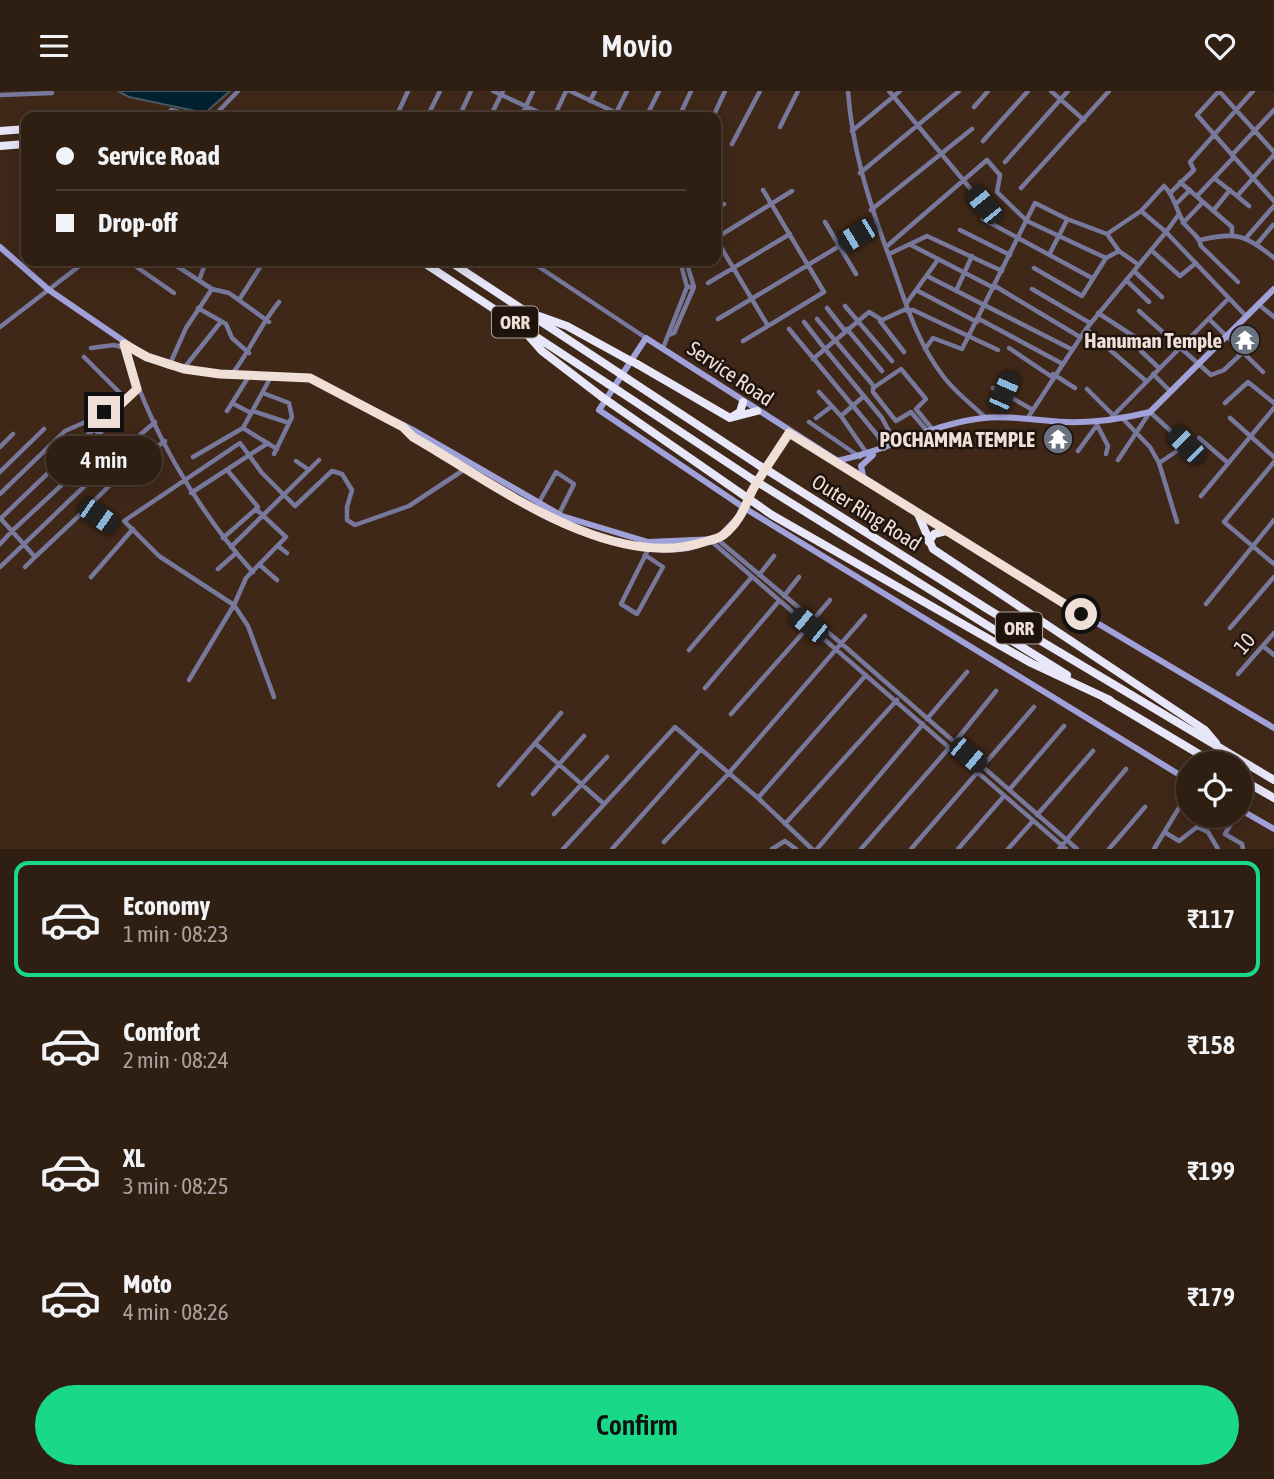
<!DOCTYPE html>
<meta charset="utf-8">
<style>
:root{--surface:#2f1e12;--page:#3b2b20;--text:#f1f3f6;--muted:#a7a29f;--line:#4a3c32;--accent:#19d989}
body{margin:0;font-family:"Asap Condensed",sans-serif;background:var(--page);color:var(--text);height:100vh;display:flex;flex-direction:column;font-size:26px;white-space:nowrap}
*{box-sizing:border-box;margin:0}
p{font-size:23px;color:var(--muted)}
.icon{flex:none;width:38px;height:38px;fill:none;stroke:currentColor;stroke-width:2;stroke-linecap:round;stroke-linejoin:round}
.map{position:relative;height:758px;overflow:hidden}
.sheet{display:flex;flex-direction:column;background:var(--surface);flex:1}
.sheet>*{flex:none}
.top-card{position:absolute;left:21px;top:21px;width:700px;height:154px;border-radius:14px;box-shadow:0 4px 18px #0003,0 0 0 2px var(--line);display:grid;align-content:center;height:154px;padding:0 35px;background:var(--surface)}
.tools{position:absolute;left:1176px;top:660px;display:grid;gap:14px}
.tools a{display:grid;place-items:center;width:77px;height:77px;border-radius:50%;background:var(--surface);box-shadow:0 4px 18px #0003,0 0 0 2px var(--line);font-size:35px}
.end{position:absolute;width:32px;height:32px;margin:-16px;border:9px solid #efdfd6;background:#111;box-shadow:0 0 0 4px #111}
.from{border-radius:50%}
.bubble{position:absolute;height:49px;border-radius:24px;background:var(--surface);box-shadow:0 4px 18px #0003,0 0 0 2px var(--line);font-size:23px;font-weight:600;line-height:49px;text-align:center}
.car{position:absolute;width:21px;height:42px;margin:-21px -10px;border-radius:9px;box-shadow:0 0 5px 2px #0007;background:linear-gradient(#222 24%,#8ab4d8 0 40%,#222 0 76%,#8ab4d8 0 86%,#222 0)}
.top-card b{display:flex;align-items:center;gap:24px;height:66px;font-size:26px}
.top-card b+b{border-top:2px solid var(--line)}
.top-card i{width:18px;height:18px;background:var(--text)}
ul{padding:12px 0 0;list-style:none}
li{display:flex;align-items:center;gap:21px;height:116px;margin:0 14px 10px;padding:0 21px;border:4px solid transparent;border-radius:14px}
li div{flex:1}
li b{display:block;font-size:26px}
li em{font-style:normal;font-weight:600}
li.active{border-color:var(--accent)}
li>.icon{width:63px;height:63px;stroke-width:1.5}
.cta{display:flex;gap:14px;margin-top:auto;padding:14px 35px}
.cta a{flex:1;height:80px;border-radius:42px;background:var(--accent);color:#111;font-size:28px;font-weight:600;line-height:80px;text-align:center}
header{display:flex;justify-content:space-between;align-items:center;height:91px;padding:0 35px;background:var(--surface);font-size:32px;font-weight:600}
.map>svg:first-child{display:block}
</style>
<header><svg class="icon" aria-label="menu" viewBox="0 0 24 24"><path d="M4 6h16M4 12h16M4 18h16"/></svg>Movio<svg class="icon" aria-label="heart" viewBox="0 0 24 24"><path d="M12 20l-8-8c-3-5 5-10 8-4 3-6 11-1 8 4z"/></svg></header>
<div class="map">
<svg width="1274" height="758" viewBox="0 0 1274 758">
<rect width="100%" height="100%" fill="#3f2818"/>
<path fill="#002130" stroke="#485a62" stroke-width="2" d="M118,0H230L205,22L129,6Z"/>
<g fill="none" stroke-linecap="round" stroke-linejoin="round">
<path stroke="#77789b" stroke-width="4.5" d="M493,0L549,26
M570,0L625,26
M848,0C852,56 867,104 886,157C903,201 913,246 943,285C954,300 971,313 985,326
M889,0L984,114
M1051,0L1084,29
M1219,0L1197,24L1234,66
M1219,0L1274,61
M0,4L52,2
M590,10L595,0
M974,16L988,0
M171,19L198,26
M616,22L627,0
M213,26L238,0
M396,26L408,0
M427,26L440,0
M459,26L471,0
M490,26L503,0
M521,26L533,0
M554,26L566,0
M646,26L659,0
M679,26L691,0
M713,26L725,0
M780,36L798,0
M852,40L900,0
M983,50L1028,0
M732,53L760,0
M1232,64L1274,19
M1005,71L1068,0
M860,82L959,0
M1214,87L1237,105L1274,64
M1180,91L1232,136V142
M1021,97L1109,0
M1171,101L1194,79L1190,71L1253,0
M1197,105L1234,66L1274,110
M1237,105L1249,115
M1176,113L1190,99
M716,118L724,113
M871,119L972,38
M1141,120L1166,141L1179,123
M1213,120L1230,99
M983,128L1092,187
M825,131L856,183
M1183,132L1203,111
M960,139L1010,164
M1107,143L1119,160L1139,174
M716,147L792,100
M1246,147L1274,115
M716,148L768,235
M1200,149C1236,141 1245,143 1274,167
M1257,153L1273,134
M911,154L994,197
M886,156L987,69L1000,84L997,101L1027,130L1106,167L1119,160
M1151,159L1180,185L1196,172
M1050,162L1067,129
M889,163L927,145L1002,180
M128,170L174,202
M169,170L212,198L229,202L269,231
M530,170L646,247
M686,170L694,196
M1034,177L1082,205L1106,167
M1134,180L1162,206
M929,186L1071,258
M1126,189L1149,211
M199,190L206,170
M708,192L790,143
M995,195L1080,246
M1032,198L1090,232
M918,200L977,231
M956,200L972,165
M239,209L264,170
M906,213L937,170
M1258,213L1274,226
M845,215L892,270
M198,217L226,233L232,247L249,262
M827,217L845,240
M907,220L913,219L998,259
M1139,220L1211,284L1224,279L1243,261
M1098,222L1135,246
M718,228L876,133
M817,228L872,293
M979,228L1061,272
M1210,229L1263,281
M880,230L904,261
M804,231L825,258L869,221L882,229L906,218
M0,236L86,170
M789,238L878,345L884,358
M847,238L882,280
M1086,238L1146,290
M669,244L674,242L694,196H687
M743,250L824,201L763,99
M124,253C147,334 196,418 253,481
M91,257L114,254L125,257
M663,257L687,196L680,170
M1009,257L1052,286
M925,258L933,247L962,258L1035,112L1067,128L1107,143L1141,120L1164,95C1175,105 1176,120 1184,132C1190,141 1199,144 1201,155L1238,191
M1141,260L1159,277
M84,266L127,309
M813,268L825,258L882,327L896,353
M169,275L186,237L212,198
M184,277L220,232
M232,283C250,260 260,234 279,211
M1053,283L1075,297
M1153,283L1171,301
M1010,288L1005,303L1033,319
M993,297L1004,303
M1087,298L1113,324
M819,301L841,325
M263,302L289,312L292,326L274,363
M864,305L841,325L868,364
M232,312L251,322
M1225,312L1248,291L1274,312
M227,320L249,285
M253,320L289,332
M816,327L832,315
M1230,327L1274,366
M1027,328L1086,238L1166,141L1246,225
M1123,328L1150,356L1159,372L1177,431
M1109,329L1228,208
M1095,330L1108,355L1106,363
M809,331L860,366
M243,337L277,358
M928,341L911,321L896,330L873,301V297L901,278L926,308L916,318L933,339
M100,342L107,334V320
M1199,347L1227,371
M0,356L13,343
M1078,360L1097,334
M193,366L243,337L272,284
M1118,369L1150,321L1186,354L1159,372
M296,370L309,379
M1274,371L1224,431L1274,473
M228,380L258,416L256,418L286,446L246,487L234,514L248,535L274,606
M0,381L44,338
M191,402L268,352
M0,403L65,340L117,317L137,298
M1201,405L1274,317
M538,413L556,381L574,393L559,423
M0,427L12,440L108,351L118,363L155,331
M0,428L94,338L108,351
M110,433L87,417L128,376L165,350
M223,447L256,418
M717,448L842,553L1077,758
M711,450L1066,758
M0,453L12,440L35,466L87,417
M278,455L287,462
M231,456L319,369
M645,464L663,476L637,523L621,513L649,457
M261,475L277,489
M0,476L118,363L128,376
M25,476L35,466
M218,478L236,462
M759,484L774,465
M91,486L133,438
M784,505L799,486
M1206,513L1274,429
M813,529L830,509
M1230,537L1274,486
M1263,555L1274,564
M689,559L751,487
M1238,583L1274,542
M189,589L234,514L159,465L124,430L240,352L262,382L295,415L332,380L342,383L352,399L347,416V429L355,434L409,415L465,378
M705,597L779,510
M731,623L809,535
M927,628L967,581
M954,652L996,600
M536,653L604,713
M499,694L561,622
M1009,699L1064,635
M533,703L584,645
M758,707L866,584
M554,723L607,666
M1037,724L1093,660
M1210,724L1229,736
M1236,724L1225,743L1242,753L1243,758
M785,733L897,609
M1166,742L1179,750L1197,736L1208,741L1218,758
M664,751L729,682L865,525
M563,758L675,636L758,707L812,758
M612,758L701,658
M772,758L785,750L796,758
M817,758L923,633
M861,758L949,657
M911,758L1034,616
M958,758L1004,705
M1008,758L1033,730
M1059,758L1126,678
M1109,758L1145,716
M1154,758L1182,712H1188"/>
<path stroke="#a1a1da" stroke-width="6" d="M0,156L49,199L147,266L169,275L220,283L310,287L415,340L562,425L648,451L717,448L746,418L751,402L789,342
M405,338L413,346C456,370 496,398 539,422C575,442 667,473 705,451
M835,370C886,361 933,332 984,327C1011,324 1039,330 1065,331C1094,332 1122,328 1150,321L1274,198
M864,389L861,375L873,364
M1188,689L746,418L599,319L646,247L1011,481L1274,637
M1241,719L1274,738"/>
<path stroke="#e7e7f9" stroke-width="8" d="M0,40L26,38
M0,55L26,53
M421,170L608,293
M449,170L619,282
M539,225L567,235L627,268
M527,243L542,260L602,306
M637,273L730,327L757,320
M628,288L760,375
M619,300L752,388
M612,313L772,424L1031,572L1110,609
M732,326L740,321L743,311
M767,379L989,519L1274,689
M759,392L1067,584
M918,423L933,458L1205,639L1216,652
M929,451L934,443L946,440
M1105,607L1214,672
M1241,688L1274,707"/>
<path stroke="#e7e7f9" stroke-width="8" d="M627,268L637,273
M619,282L628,288
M608,293L619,300
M602,306L612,313
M760,375L767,379
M752,388L759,392"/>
</g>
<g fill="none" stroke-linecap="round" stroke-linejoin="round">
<path stroke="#efdfd6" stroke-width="9" d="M104,321L117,317L137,298L124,253L147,266L184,278L220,283L310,287L403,336L413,346C492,391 609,482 704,451C714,448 720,448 728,440C741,428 745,415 752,400C763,380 777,361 789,342L1081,523"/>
</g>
<defs>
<g id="temple-disc" transform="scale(1.575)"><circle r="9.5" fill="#6b7280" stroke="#1e130d"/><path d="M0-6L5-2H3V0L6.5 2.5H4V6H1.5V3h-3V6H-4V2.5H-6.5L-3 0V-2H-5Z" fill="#fff"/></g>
</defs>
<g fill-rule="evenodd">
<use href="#temple-disc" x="1245" y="249"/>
<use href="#temple-disc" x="1058" y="348"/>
</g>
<g text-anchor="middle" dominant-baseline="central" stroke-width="5" stroke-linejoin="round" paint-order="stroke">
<g fill="#1e130d" stroke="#b0a29a" stroke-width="2">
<rect x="492" y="215.5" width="46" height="31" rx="5"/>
<rect x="996" y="521.5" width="46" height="31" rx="5"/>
</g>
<g font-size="19" font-weight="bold" fill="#efdfd6">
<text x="515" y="231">ORR</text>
<text x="1019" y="537">ORR</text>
</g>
<g font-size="21" font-weight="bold" fill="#efdfd6" stroke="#1e130d" text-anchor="end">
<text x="1222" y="249">Hanuman Temple</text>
<text x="1035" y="348">POCHAMMA TEMPLE</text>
</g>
<g font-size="21" fill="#efdfd6" stroke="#1e130d">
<text transform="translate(731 282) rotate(34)">Service Road</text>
<text transform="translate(867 421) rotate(32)">Outer Ring Road</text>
<text transform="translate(1244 552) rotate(-49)">10</text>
</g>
</g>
</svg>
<div class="tools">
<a><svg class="icon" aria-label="locate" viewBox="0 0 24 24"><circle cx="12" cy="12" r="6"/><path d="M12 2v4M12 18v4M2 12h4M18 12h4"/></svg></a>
</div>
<i class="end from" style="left:1081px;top:523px"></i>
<i class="end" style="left:104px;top:321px"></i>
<div class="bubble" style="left:46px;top:345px;width:116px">4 min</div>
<i class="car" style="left:984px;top:114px;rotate:321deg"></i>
<i class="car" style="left:857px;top:144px;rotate:239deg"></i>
<i class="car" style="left:1004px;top:301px;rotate:24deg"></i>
<i class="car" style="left:1186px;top:354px;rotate:315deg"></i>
<i class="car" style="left:98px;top:425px;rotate:125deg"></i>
<i class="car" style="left:809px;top:534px;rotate:309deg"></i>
<i class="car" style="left:968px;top:664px;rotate:130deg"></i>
<div class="top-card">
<b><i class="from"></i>Service Road</b>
<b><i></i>Drop-off</b>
</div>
</div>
<section class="sheet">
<ul>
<li class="active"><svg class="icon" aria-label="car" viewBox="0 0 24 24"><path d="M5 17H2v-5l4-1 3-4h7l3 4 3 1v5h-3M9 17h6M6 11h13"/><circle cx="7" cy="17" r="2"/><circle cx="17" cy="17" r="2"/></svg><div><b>Economy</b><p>1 min · 08:23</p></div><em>₹117</em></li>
<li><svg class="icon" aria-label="car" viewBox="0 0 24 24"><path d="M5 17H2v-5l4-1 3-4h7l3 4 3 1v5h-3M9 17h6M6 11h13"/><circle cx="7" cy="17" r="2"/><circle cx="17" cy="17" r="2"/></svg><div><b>Comfort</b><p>2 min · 08:24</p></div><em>₹158</em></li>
<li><svg class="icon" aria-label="car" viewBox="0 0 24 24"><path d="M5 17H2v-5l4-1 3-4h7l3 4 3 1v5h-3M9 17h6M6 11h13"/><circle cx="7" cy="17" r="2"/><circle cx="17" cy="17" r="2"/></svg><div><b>XL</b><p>3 min · 08:25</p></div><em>₹199</em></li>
<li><svg class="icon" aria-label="car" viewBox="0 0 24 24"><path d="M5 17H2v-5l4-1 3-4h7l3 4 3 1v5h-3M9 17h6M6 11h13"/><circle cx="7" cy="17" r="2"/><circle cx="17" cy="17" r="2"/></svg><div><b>Moto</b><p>4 min · 08:26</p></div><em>₹179</em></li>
</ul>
<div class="cta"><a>Confirm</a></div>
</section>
